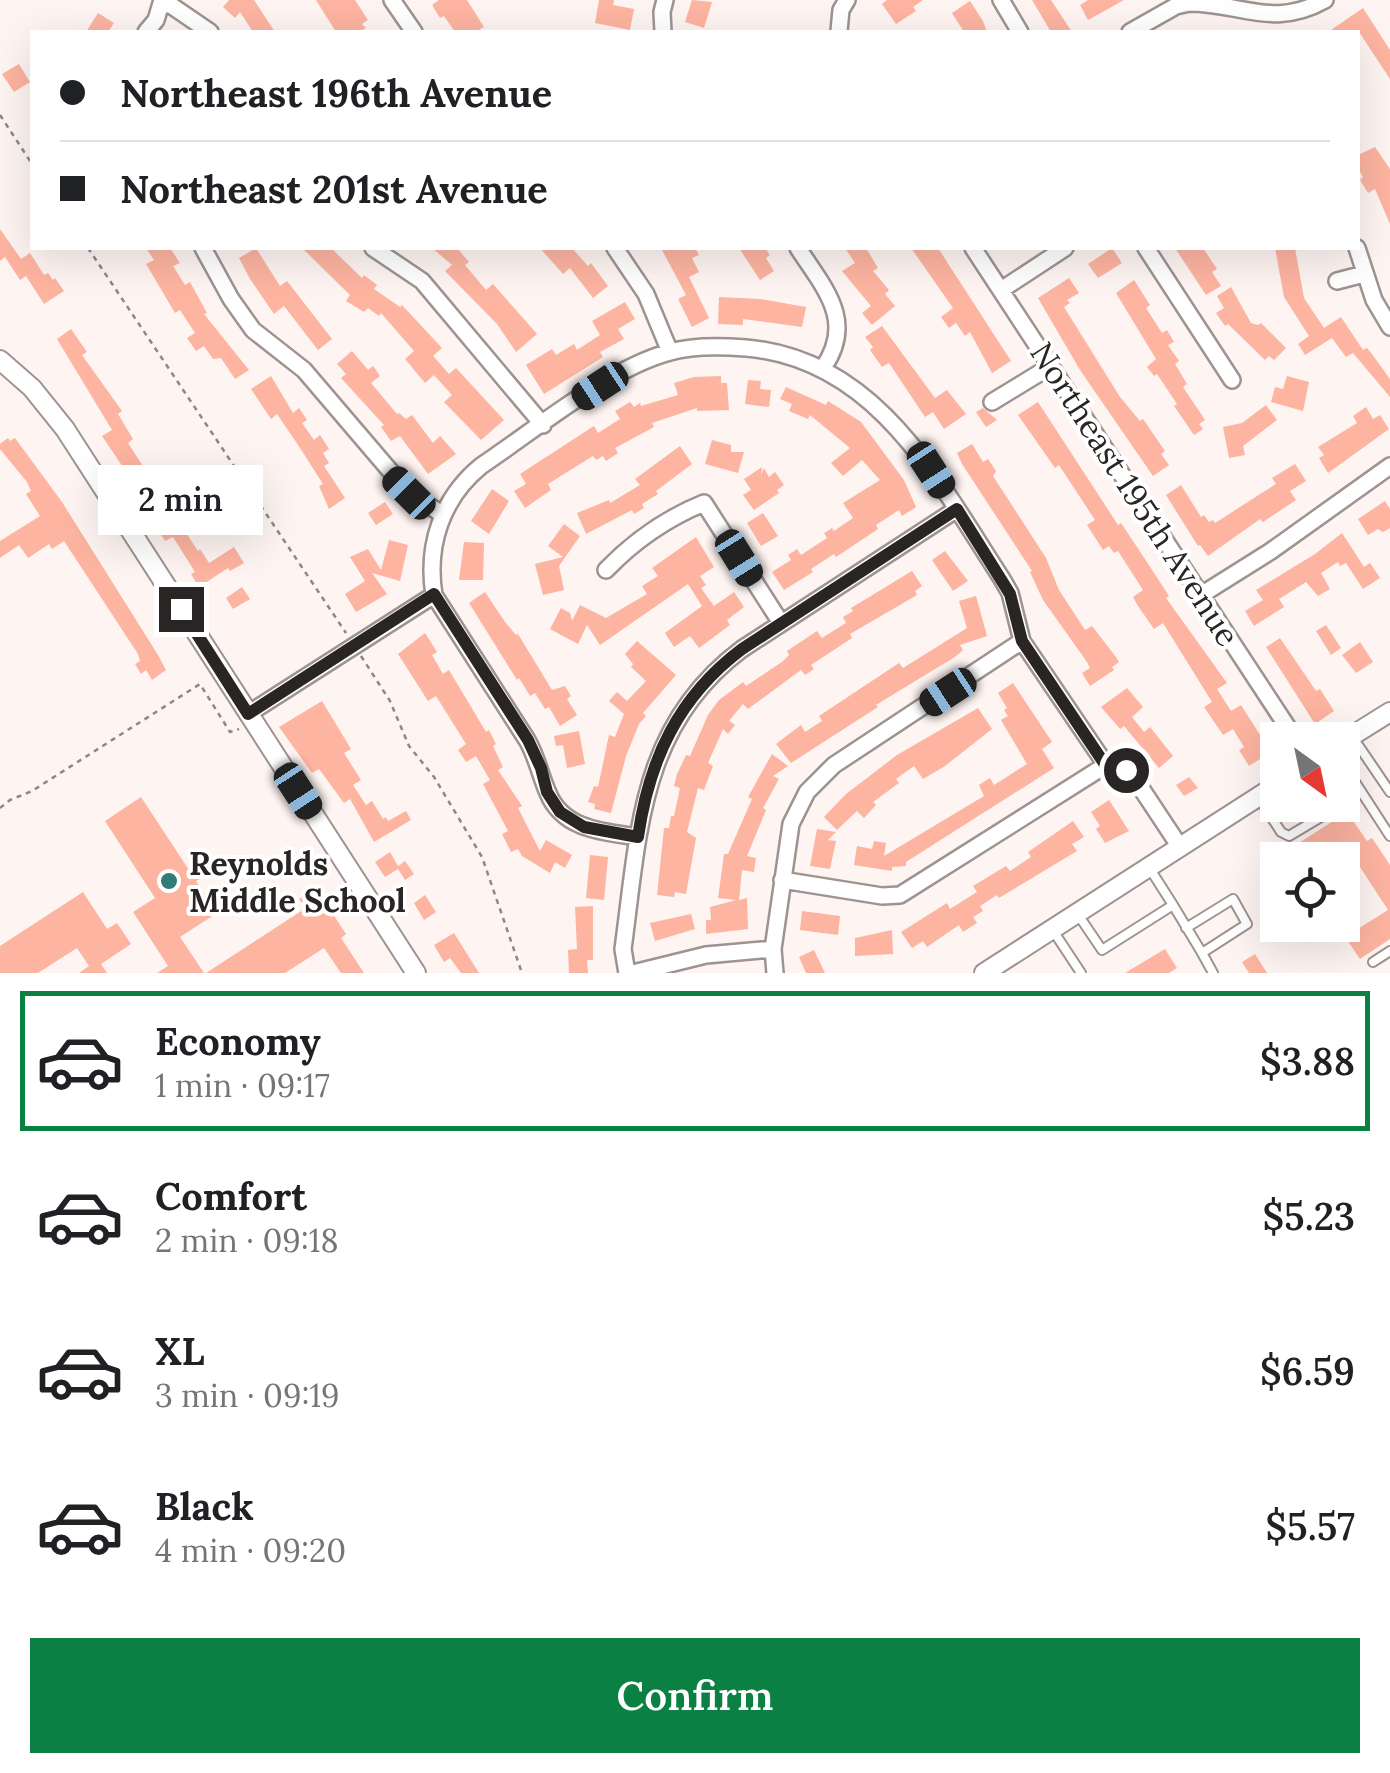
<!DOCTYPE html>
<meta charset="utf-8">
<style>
:root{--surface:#fff;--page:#f6f6f6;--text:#202124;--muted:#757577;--line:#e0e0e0;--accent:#0b8043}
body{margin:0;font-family:Lora,serif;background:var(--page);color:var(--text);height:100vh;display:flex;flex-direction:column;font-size:38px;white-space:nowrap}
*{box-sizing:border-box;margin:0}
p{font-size:32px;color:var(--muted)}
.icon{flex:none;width:55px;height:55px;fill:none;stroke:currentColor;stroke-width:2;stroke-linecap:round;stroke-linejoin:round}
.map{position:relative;height:973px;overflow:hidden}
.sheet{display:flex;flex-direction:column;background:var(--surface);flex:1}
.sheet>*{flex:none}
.hud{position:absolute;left:30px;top:30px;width:1330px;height:220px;border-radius:0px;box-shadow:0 10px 40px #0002;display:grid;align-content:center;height:220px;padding:0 30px;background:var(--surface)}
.needle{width:65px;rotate:147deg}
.fabs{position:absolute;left:1260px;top:722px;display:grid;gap:20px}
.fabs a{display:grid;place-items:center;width:100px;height:100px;border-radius:0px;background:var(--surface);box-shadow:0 10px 40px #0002;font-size:50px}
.end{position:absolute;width:45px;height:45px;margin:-22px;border:12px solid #292524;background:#fff;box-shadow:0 0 0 5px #fff}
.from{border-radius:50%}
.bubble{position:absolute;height:70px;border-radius:0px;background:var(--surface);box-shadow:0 10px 40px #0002;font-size:32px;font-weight:600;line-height:70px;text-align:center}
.car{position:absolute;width:30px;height:60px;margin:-30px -15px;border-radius:12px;box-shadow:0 0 8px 2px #0007;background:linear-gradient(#222 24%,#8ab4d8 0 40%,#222 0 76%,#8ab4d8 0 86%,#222 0)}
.hud b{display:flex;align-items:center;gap:35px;height:95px;font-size:38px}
.hud b+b{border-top:2px solid var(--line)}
.hud i{width:25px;height:25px;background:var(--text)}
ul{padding:18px 0 0;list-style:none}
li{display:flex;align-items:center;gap:30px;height:140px;margin:0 20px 15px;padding:0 10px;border:5px solid transparent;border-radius:0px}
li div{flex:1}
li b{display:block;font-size:38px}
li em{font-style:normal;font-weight:600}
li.on{border-color:var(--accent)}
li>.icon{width:90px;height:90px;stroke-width:1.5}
.action{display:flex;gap:20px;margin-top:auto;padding:20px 30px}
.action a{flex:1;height:115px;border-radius:0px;background:var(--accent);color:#fff;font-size:40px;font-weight:600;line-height:115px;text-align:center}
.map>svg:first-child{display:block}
</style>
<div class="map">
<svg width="1390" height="973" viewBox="0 0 1390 973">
<rect width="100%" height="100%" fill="#fef4f2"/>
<path fill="#fdb4a1" d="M229,0H254L275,32H253L240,12L235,18L223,7Z
M316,0H355L368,20L362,24L366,28L359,32H336Z
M439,0H467L484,27L475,32H455L444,16L440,18L432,5Z
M599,0H614L613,5L634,9L630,30L595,23Z
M692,0L712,2L704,28L685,22Z
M887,0H923L913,7L916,11L896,24L882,4Z
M1032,0H1051L1072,32H1051Z
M1088,0H1124L1088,20L1080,5Z
M970,1L983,21L987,32H964L952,13Z
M1363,8L1390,50V79L1359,32H1328Z
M98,13L114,23L108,32H86Z
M19,64L30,82L14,92L2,74Z
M1375,147L1390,169V224L1375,189L1368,193L1360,180L1363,177L1358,168V155Z
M0,229L21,259L30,253L44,275L48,273L53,280L55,278L64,291L44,304L26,276L20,280L5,257L0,261Z
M146,248H170L180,263L173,266L185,285L190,282L207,313L204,314L249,370L235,379L221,358L213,359L204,346L196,351L187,338L195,333L180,310L175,313L146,264L154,260Z
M256,248L280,286L287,281L332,339L318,350L284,306L274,314L250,279L239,258Z
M302,248H331L362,278L364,275L377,285L374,289L400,307L402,305L442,348L433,356L449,374L456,368L504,420L481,440L444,402L452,395L434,375L425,383L405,359L414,351L381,313L379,316L368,308L364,312L346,301L350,295Z
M432,248H457L469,262L465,265L486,290L493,284L537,334L516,352L497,324L445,271L452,265Z
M540,248H572L588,266L591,263L608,286L593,298L570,268L563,274Z
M661,248H695L699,255L692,258L699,272L689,277L709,318L692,327L678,299L686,295Z
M739,248H765L770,255L766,258L774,271L760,280Z
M845,248H866L878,268L873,271L889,290L885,294L895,306L872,325L862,313L871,306L842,271L855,263Z
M911,248H938L1011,361L992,373L970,332L965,336L956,323L949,328L941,317L953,308Z
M1112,248L1122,263L1098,278L1088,264Z
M1175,248H1203L1217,269L1212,272L1221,286L1206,295Z
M1275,248H1295L1304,298L1324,328L1341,317L1363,350L1367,348L1372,354L1390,379V397L1353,353L1346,357L1332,338L1305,355L1298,344L1309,336L1284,297Z
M1069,278L1079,293L1067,300L1070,303L1064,307L1120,397L1140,421L1143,419L1165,451L1161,454L1169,465L1153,476L1080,370L1038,298Z
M1134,280L1150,305L1146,308L1162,333L1167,330L1174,342L1168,345L1179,361L1175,364L1187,384L1183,387L1205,420L1199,424L1203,429L1194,435L1174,406L1177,404L1157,374L1154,376L1147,367L1156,359L1116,293Z
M1231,287L1251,323L1258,325L1261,323L1286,348L1274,360L1269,356L1265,360L1228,324L1225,326L1216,313L1224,308L1217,296Z
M719,297L760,299L806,307L802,327L743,319V325L718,324Z
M625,302L635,319L618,329L624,339L600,352L603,357L544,394L526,365L552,349L556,355L574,344L577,350L600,335L592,321Z
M882,326L935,398L947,390L966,414L944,429L933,412L925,417L889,363L882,367L870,350L873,347L865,337Z
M71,329L87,352L82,355L122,411L118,414L133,439L128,443L198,551L200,549L209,563L234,547L244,563L230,571L228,568L199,587L191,574L195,572L173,537L165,541L149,516L154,513L102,436L112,430L57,339Z
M352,351L368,370L373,366L380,376L371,383L397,414L399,413L406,419L412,415L433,443L440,436L456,454L428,474L400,436L391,441L381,427L384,425L341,378L346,374L337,364Z
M271,376L293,413L299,408L307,420L302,423L314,440L320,435L329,449L323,453L329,463L324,466L345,498L329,509L319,486L323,484L300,448L277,414L271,419L251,389Z
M721,376V383H727L729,410L697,411V408L652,423L654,427L615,448L618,453L606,461L603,456L596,460L593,456L548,484L551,490L525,508L514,491L526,484L520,474L594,426L598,433L620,419L615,411L630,402L634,407L640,403L641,406L678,395L674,383L694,377Z
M1287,376L1309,382L1303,411L1271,402L1275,387L1283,389Z
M748,380L761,381L760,389L771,390L769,407L745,404Z
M786,387L826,405L828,401L861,422L904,480L916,507L902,516L899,510L876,525L878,529L836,557L834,554L811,569L813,572L784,590L772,572L791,560L788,555L797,549L801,555L827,538L824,533L832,528L834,531L853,518L843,503L880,480L862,460L843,476L831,463L850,448L810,415L808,419L789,411L792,404L780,399Z
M1038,402L1118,525L1121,523L1139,550L1169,596L1166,598L1227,683L1217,689L1231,711L1241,705L1271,752L1249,766L1239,750L1244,747L1233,729L1223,735L1204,707L1212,702L1163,623L1154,629L1138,606L1133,597L1143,590L1118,551L1114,553L1109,546L1103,550L1087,525L1095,520L1059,465L1055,468L1018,415Z
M1266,405L1277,420L1243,446L1245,455L1229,458L1223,427L1242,423Z
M1366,407L1373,419L1380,415L1389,429L1328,473L1319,458L1324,455L1318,447L1357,423L1353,416Z
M983,408L997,420L986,427L976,412Z
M8,438L10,441L15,438L62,502L158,655L166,670L152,680L146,670L141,674L135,664L140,661L138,654L64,541L52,549L49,544L28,558L19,545L0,558V541L40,516L26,494L31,491L27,482L0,449V444Z
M712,440L731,445V452H744L738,473L705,464Z
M972,444L983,462L988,459L996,471L993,476L1046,558L1059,590L1085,630L1092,626L1116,657L1119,662L1112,667L1114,670L1090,686L1082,673L1090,668L1087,662L1043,600L1030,572L1032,571L962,464L957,453Z
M680,446L692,464L656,491L658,494L642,504L644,508L634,514L632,510L586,534L577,513L609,500L610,503L640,485L635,479Z
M1295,464L1306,481L1290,491L1296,500L1263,522L1260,519L1208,556L1200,545L1198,546L1166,495L1181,485L1201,517L1204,515L1209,522L1213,520L1215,523L1276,484L1272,478Z
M762,467L761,475L764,468L769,477L775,472L784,485L777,490L779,493L754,510L743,495L751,490L744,479Z
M492,489L509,501L489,534L471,521Z
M1385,501L1390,509V528L1383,532L1378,529L1368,535L1358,519Z
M385,502L393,514L376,525L368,513Z
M763,513L778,536L761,546L747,523Z
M564,524L580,536L559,566L564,590L543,595L535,564L563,557L548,546Z
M1342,533L1364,567L1370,563L1380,578L1363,589L1346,563L1340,566L1338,562L1321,573L1330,589L1318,596L1306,582L1279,599L1284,607L1254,626L1245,611L1263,600L1256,590L1315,554Z
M696,537L714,567L700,576L706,585L701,588L714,606L734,592L744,607L727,620L730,625L699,648L690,636L674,647L665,633L702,606L688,584L600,645L587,625L578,644L550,629L561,608L570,613L572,621L580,605L606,618L647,594L642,586L658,576L652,568Z
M389,540L408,545L400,581L372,573L387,594L356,612L345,594L365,581L350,557L368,549L381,570Z
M464,542L484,543L483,580H459Z
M945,551L968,581L953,591L932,560Z
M912,571L922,586L915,591L917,595L850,634L852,638L811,665L814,669L805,675L801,670L748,709L743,704L729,721L735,725L728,734L723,729L708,763L713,766L704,790L698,788L687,832L696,838L686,894L675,892L674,897L657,895L664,828H669L671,816H674L680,788L674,786L677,774L686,755L690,756L708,715L719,700L743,682L746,686L782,662L789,655L787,651L817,631L822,638L846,623L843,617L853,611L851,608Z
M242,587L250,599L233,609L226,598Z
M485,592L505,622L516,635L518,634L552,690L565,686L571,696L567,699L577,715L560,726L549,707L545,709L535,693L530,696L519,678L517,680L469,603Z
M976,596L987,636L960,645L963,650L955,657L889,697L876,705L878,707L791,763L776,744L801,725L805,732L822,721L819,716L899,663L903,668L967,628L959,601Z
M1326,625L1341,648L1331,655L1316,631Z
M425,633L437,652L432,655L443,674L449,670L486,732L489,730L496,744L493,746L503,767L498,770L522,806L518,808L540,851L546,840L572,855L565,868L555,862L550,873L522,856L518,849L511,852L502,834L508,831L483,784L490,780L476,756L466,762L458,750L466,744L436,696L428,701L398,654Z
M1280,638L1316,691L1320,689L1334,711L1315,724L1266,647Z
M637,641L676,675L643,713L646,716L639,724L626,756L611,813L594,809L595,804L588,802L594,786L598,787L609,735L615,737L624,714L609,701L617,692L627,701L646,681L631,667L633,664L625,654Z
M1360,642L1373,662L1356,673L1342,655Z
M1013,683L1052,742L1042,749L1054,768L906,862V866L892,867V871L854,865L857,846L872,849L874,841L886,843L884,856L984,796L979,785L990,778L994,785L1027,764L1001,720L1008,716L1004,710L1007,708L998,693Z
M1127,688L1143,707L1132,717L1144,732L1150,727L1173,756L1159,768L1124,726L1120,729L1101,707Z
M322,701L351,749L344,753L361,780L353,785L366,805L372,801L383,819L386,817L388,821L406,811L411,820L374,842L350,799L344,803L319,769L312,773L279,727Z
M978,708L992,729L945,766L923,779L914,766L896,779L899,783L873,802L876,805L864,818L857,811L837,830L824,817L846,794L897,755Z
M579,731L585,764L567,768L563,745L556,746L554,736Z
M772,754L788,766L773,776L779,779L763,808L766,810L747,856L756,858L754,872L742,870L739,900L747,898L748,929L706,934V920H711L710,907L736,900L718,898L724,854H728L752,799L748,797Z
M1189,777L1198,788L1184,796L1176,785Z
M141,797L191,873L213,859L220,869L196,881L217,913L180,937L204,973H157L168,966L133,912L155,898L105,821Z
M1109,800L1129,831L1105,843L1096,829L1100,826L1091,812Z
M1347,812L1367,841L1372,838L1390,865V939L1360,959L1345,937L1388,910L1345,844L1321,860H1290L1285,852Z
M1073,821L1084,837L1072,844L1077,851L999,898L997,895L980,906L983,911L973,917L977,923L963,932L959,925L927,947L923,941L912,948L901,932L947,903L950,909L977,892L973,886L1006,866L1010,871L1031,857L1028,852Z
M817,829L836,832L828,840L836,841L830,869L810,866Z
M390,852L398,866L405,861L414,874L405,880L398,869L385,877L375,862Z
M590,855L608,857L604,900L586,898Z
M316,888L346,934L341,938L364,973H341L324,948L285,973H206L306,908L299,899Z
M83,892L107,929L117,923L131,944L101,964L107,973H79L89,966L77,948L38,973H0V946Z
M425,895L436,912L424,920L414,903Z
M593,906V960H587L588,973H569L568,950L577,949L575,907Z
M802,911L840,916L838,935L800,930Z
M691,914L695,929L655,941L650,923Z
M892,930L893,954L855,956V938Z
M454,933L479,973H461L450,958L444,962L434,945Z
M1165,949L1177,968L1169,973H1125Z
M814,950L825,973H806L799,957Z
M1255,954L1267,973H1249L1242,962Z"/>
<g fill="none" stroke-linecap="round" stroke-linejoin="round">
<g stroke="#9e9390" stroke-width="12">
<path id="service" d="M1352,736L1390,792
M1342,762L1390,836
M1259,798L1281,832L1289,836L1341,805
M1173,905L1202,953L1247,924L1233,899L1186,928
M1077,913L1102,950L1173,905L1150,869
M1052,929L1081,973
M1202,953L1213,973
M1373,962L1390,951"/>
</g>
<g stroke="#9e9390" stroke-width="20">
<path id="minor" d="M392,0L414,32
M1001,0L1020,32
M162,3L172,6L210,32
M839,31L841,10L847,0
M146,32L156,20L162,0
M663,32L662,12L665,0
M1130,32L1176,6L1189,3C1242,3 1273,29 1325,0
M203,248L231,299L253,330L304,370L409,493L442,514
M373,248L422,281L543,425
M615,248L646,294L670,352
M798,248C824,288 856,321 823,368
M973,248L1296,740
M1146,248L1232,380
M1357,248L1374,300L1390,327
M1337,281L1364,274
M1001,290L1065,248
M992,402L1051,366
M606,570C634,541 667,518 704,503L781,623
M434,595L527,740C537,757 540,775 548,793C563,830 604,832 638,837
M1201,595L1271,551L1390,466
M248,714L434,595C426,545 442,498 481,466C535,430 609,368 670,352C694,345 722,346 746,348C877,359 938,481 1002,579L1010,593L1022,641L1106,765L1126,770L1133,776L1180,847
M782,880L882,896L900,895L1106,765
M627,973L623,949C639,833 639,726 742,649L957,509
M633,973L706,955L773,949
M775,973L773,949L791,824L807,792L834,765L1022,641"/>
</g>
<g stroke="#9e9390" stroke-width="22">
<path id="tertiary" d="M0,360L32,388L65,429L416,973
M1342,742L1390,712
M984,973L1278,784"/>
</g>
<path stroke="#8e8786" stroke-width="2.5" stroke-dasharray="5 5" stroke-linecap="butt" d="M0,115L32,164
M88,248L346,633
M361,656L390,701L409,746L434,777L482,857L522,973
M0,808L10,800L32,791L200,684L230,732L239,729"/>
<use href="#service" stroke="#fff" stroke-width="8"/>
<use href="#minor" stroke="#fff" stroke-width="15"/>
<use href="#tertiary" stroke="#fff" stroke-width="18"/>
</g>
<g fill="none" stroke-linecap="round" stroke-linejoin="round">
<path stroke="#292524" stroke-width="12" d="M181,609L248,714L434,594L528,740L541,768L547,792L560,812L584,827L638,837C649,760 678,697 742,649L957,509L1010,594L1022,641L1106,766L1126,770"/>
</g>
<circle fill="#327b77" stroke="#fff" stroke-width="4" cx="169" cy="881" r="10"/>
<g text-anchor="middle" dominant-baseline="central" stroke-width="8" stroke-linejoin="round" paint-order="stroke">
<g font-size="32" fill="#292524" stroke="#fff">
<text transform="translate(1135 494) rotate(57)">Northeast 195th Avenue</text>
</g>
<g font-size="32" font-weight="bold" fill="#292524" stroke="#fff" text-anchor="start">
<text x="189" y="863">Reynolds<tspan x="189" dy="37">Middle School</tspan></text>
</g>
</g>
</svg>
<div class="fabs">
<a><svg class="needle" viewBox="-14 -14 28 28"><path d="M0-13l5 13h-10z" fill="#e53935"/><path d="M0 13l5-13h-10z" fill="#757577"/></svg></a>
<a><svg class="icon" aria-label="locate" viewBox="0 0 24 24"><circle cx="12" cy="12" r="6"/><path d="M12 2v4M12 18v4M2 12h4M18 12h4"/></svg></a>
</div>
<i class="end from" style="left:1126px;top:770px"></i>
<i class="end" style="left:181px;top:609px"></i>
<div class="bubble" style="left:98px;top:465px;width:165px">2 min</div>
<i class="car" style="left:600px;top:386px;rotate:237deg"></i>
<i class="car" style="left:931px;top:470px;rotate:147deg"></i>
<i class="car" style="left:409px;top:493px;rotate:315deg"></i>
<i class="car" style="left:739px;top:558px;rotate:148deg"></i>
<i class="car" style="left:948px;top:692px;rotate:237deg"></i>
<i class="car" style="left:298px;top:791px;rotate:147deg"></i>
<div class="hud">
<b><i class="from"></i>Northeast 196th Avenue</b>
<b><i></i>Northeast 201st Avenue</b>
</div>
</div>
<section class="sheet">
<ul>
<li class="on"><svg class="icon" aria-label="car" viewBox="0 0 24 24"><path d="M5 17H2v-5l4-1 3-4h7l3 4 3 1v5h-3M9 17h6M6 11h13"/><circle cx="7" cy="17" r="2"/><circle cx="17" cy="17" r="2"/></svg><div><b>Economy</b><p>1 min · 09:17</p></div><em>$3.88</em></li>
<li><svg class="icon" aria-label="car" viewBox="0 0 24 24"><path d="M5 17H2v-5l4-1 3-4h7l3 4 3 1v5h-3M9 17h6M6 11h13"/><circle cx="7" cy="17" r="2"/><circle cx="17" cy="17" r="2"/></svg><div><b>Comfort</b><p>2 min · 09:18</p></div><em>$5.23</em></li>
<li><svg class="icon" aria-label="car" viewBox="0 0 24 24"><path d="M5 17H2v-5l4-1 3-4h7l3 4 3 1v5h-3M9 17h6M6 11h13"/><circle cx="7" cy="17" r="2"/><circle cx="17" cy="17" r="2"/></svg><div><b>XL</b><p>3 min · 09:19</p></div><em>$6.59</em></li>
<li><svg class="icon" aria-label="car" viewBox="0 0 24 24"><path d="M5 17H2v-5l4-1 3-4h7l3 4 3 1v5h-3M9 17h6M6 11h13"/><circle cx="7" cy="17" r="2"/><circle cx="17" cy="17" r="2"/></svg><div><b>Black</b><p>4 min · 09:20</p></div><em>$5.57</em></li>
</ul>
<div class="action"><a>Confirm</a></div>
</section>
